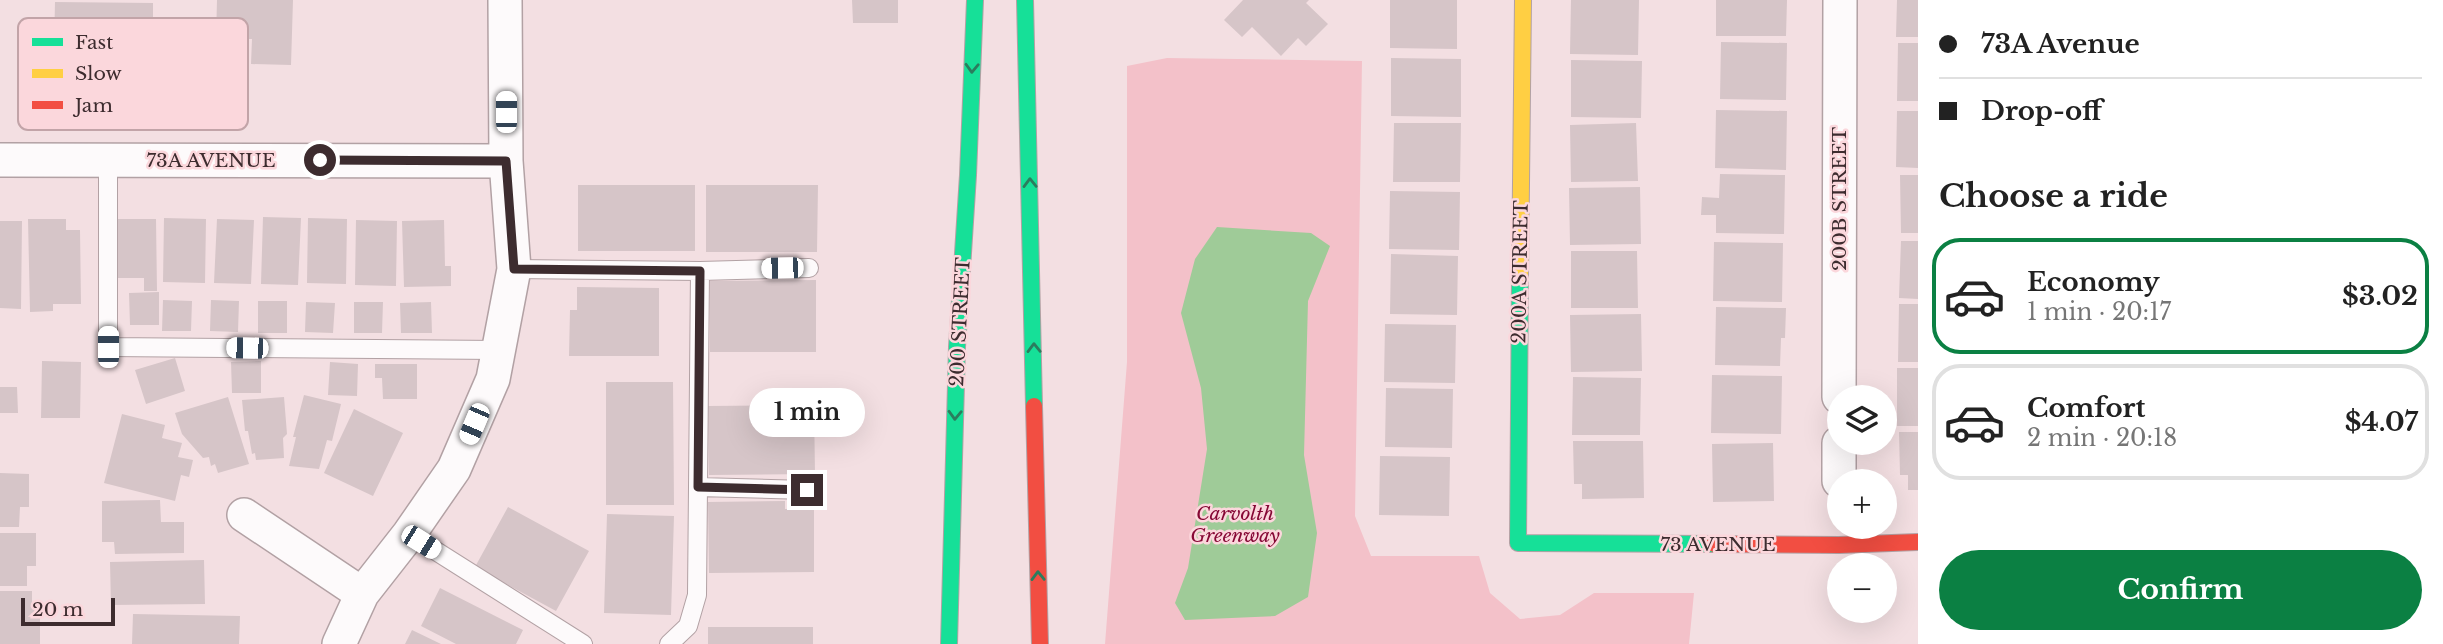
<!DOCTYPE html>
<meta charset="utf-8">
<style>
:root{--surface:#fff;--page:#f2f2f2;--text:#222;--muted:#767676;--line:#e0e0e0;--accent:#0b8043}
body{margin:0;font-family:"Libre Baskerville",serif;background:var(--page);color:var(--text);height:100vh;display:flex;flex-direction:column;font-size:26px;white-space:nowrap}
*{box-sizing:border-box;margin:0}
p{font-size:23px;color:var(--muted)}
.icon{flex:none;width:38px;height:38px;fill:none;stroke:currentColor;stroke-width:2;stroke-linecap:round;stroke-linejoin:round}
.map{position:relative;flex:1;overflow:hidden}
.side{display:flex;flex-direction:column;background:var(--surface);width:525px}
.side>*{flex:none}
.guide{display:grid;align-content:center;height:154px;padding:0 21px;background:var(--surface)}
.fabs{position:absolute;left:1827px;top:385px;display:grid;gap:14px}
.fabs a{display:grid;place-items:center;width:70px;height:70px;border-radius:50%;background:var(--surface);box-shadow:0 7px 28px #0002;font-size:35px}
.scale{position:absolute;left:21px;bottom:18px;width:94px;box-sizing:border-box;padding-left:7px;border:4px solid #3d2c2f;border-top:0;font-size:19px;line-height:24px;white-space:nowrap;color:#3d2c2f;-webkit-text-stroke:5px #fbd7dc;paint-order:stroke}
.end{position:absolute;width:32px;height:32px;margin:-16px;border:9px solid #3d2c2f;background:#fff;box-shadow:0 0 0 4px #fff}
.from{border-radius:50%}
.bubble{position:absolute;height:49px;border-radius:24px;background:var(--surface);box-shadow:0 7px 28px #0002;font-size:23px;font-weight:800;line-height:49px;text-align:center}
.car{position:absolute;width:21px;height:42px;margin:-21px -10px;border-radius:9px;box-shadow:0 0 5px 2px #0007;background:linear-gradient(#fff 24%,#345 0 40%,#fff 0 76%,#345 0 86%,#fff 0)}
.guide b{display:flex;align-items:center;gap:24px;height:66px;font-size:26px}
.guide b+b{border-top:2px solid var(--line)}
.guide i{width:18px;height:18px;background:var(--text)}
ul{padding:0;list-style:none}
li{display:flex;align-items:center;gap:21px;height:116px;margin:0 14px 10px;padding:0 7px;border:4px solid var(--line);border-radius:28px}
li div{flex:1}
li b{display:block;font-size:26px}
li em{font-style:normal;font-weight:800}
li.on{border-color:var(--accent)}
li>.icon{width:63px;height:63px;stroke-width:1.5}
h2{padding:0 21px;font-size:32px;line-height:84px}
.primary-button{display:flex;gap:14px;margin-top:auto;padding:14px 21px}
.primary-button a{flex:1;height:80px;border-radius:42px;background:var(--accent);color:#fff;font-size:28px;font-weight:800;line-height:80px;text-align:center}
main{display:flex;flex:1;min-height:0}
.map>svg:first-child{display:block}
</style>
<main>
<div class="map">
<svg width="1918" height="644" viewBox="0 0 1918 644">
<rect width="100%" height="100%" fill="#f3dfe2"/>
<path fill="#f3c1c9" d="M1167,58L1362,61L1355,516L1371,556H1479L1490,593L1520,619L1560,615L1594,593H1694L1689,644H1105L1127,362V66Z"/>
<path fill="#9fcb98" d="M1217,227L1311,233L1330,246L1308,301L1304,455L1317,533L1308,597L1275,616L1185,620L1175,603L1188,568L1207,449L1201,388L1181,313L1195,259Z"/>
<path fill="#d6c5c8" d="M217,0H293L291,65L251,64L252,39H216Z
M852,0H898V23H853Z
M1243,0H1309L1306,3L1328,24L1306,46L1298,38L1281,56L1252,27L1242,37L1224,20Z
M1390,0H1457V49L1390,48Z
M1571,0H1639L1638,55L1570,54Z
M1716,0H1787L1786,36H1716Z
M1897,0H1918V37H1896Z
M55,2L153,3V49L54,48Z
M1721,42L1787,43L1786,100L1720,99Z
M1898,43H1918V101H1897Z
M1391,58L1461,59V117L1391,116Z
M1571,60L1642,61L1641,118L1571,117Z
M1716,110L1787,111L1786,170L1715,168Z
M1897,111H1918V168L1896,167Z
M1394,123H1461L1460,182H1393Z
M1636,123L1638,181L1571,182L1570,125Z
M1720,174L1785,175L1784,234L1716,233V215H1701L1702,197L1719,198Z
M1900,175H1918V233H1901Z
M578,185H695V251H578Z
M706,185H818L817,252H706Z
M1640,187L1641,244L1570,245L1569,188Z
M1390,191L1460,192L1459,250L1389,249Z
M263,217L301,218L298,285L261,284Z
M164,218L206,219L205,283L163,282Z
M308,218L347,219L346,284L307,283Z
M28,219H66V230H80L81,304H53V311L30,312Z
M117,219H156L157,291H144V278H118Z
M217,219L254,220L251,284L214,283Z
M356,220L397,221L396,286L355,285Z
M444,220L445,266H451V286L404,287L402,221Z
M0,221H22L21,309L0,308Z
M1901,241H1918V299L1899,298Z
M1714,242L1783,243L1782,302L1713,301Z
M1571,251H1637L1638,308H1571Z
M1391,254L1458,256L1457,315L1390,314Z
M816,280V352H710V281Z
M577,287L659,288V356H569L570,310H577Z
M159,292V325H130L129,293Z
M163,300L192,301L191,331H162Z
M211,300L239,301L238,332L210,331Z
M258,301H287V333H258Z
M306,302L335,303L333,333L305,332Z
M354,302H383L382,333H354Z
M431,302L432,333H401L400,303Z
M1899,304H1918V362H1898Z
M1716,307L1786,308L1785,338H1781L1780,366L1715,365Z
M1641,314L1642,371L1571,372L1570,315Z
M1385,324L1456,325L1455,383L1384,382Z
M175,358L185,391L146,404L135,370Z
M42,361L81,362L80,418H41Z
M261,361V393H232L231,362Z
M330,362L358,364L357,396L328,395Z
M375,364H417V399H383L382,378H375Z
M1897,368H1918V426H1897Z
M1712,375L1782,376L1781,434L1711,433Z
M1573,377L1641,378L1640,435H1572Z
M606,382H673L674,505H606Z
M0,387H17L18,413H0Z
M1386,388L1453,389L1452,448L1385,447Z
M304,395L341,404L332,441L327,440L319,469L289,466L296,437H293Z
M228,397L249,464L218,473L215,464L211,466L209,457L203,458L182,434L175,413Z
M284,397L287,434L283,438L284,458L256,460L255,453L252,454L248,431H245L242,400Z
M814,405L815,474L709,475L708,406Z
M354,409L403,433L373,496L324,473Z
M122,414L165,425L162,438L182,443L178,457L193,460L189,477L181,475L175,501L104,483Z
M1899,432H1918V490H1908V475H1900Z
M1573,441H1643L1644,498L1582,499V484H1574Z
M1773,443L1774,501L1713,502L1712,444Z
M1380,456L1450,457L1449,516L1379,515Z
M0,473L29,474V507H20L19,527H0Z
M160,500L161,522H184V553L115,554L114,542H102V501Z
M785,501V509L814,508V572L709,573L708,502Z
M508,507L589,551L556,611L475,567Z
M607,514L674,516L671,615L604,613Z
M0,533H36V566H27V586H0Z
M204,560L205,604L111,605L110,562Z
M440,588L523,630L516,644H456L421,626Z
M0,591H32V606H40V644H0Z
M133,614L240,616L239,644H132Z
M708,627H813V644H708Z
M412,630L441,644H405Z"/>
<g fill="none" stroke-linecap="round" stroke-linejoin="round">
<g stroke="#b2a1a4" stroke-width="20">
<path id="lane" d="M108,160V347L499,350
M514,269L700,271L697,595L688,626L669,644
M700,271L809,268
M698,487L807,490
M409,534L583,644"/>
</g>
<g stroke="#b2a1a4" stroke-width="36">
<path id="street" d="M0,160L506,161
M1839,397L1840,0
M1839,481V443
M244,515L362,594
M339,644L362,594L409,534L454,469L493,379L514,269L506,161L505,0"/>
</g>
<g stroke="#b2a1a4" stroke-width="18">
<path id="fast" d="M1025,0L1034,406
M1520,275L1518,543L1714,544
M949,644L957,347L968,175L975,0"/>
</g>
<g stroke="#b2a1a4" stroke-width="18">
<path id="slow" d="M1520,275L1523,0"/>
</g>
<g stroke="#b2a1a4" stroke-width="18">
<path id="jam" d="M1034,406L1040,644
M1714,544L1839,545L1918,542"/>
</g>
<use href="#lane" stroke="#fdfafb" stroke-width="18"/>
<use href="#street" stroke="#fdfafb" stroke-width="33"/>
<use href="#fast" stroke="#16e098" stroke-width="16"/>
<use href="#slow" stroke="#ffcf43" stroke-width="16"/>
<use href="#jam" stroke="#f24e42" stroke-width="16"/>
</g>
<defs><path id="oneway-chevron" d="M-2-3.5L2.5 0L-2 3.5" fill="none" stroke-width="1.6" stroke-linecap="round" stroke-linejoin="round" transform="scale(1.75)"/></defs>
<g stroke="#2b7d5e">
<use href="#oneway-chevron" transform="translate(972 68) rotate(92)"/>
<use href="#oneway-chevron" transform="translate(1030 183) rotate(-91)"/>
<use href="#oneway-chevron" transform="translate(1034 348) rotate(-91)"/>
<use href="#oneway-chevron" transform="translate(955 415) rotate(92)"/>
<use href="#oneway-chevron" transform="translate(1038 576) rotate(-91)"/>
</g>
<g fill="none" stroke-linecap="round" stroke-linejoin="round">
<path stroke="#3d2c2f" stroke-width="9" d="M320,160L506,161L514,269L700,271L698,487L807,490"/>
</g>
<g text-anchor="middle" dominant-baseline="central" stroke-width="5" stroke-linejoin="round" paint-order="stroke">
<g font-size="19" fill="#3d2c2f" stroke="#fbd7dc">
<text x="211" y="160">73A AVENUE</text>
<text transform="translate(1839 199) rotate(-90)">200B STREET</text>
<text transform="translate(1520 272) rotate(-89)">200A STREET</text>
<text transform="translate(960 322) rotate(-87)">200 STREET</text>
<text x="1718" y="544">73 AVENUE</text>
</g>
<g font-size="19" font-style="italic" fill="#860835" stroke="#fbd7dc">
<text x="1235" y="513">Carvolth<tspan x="1235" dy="22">Greenway</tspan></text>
</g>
</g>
<rect x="18" y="18" width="230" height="112" rx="10" fill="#fbd7dc" stroke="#c2a4a8" stroke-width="2"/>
<rect x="32" y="38" width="31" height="8" fill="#16e098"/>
<rect x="32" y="69" width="31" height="9" fill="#ffcf43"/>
<rect x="32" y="101" width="31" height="8" fill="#f24e42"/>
<g font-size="19" fill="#3d2c2f">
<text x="75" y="49">Fast</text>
<text x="75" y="80">Slow</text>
<text x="75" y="112">Jam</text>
</g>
</svg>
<div class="fabs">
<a><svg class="icon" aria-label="layers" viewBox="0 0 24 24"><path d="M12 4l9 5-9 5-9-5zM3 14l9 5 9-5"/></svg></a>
<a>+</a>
<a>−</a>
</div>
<div class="scale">20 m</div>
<i class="end from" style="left:320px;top:160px"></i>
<i class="end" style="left:807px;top:490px"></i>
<div class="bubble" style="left:749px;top:388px;width:116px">1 min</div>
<i class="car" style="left:506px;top:112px;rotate:0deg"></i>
<i class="car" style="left:782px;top:268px;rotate:269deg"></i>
<i class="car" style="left:108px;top:347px;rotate:0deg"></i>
<i class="car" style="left:247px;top:348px;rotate:271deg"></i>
<i class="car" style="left:474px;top:424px;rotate:203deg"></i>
<i class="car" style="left:421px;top:542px;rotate:122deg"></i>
</div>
<section class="side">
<div class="guide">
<b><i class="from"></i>73A Avenue</b>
<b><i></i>Drop-off</b>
</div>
<h2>Choose a ride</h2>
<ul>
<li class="on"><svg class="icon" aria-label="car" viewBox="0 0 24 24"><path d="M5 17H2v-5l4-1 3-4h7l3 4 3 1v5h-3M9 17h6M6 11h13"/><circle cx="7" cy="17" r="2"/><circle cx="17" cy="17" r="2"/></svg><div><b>Economy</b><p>1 min · 20:17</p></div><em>$3.02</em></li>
<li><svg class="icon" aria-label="car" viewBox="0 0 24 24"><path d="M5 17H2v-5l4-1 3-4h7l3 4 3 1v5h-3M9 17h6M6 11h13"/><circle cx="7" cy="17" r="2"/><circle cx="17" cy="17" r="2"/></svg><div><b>Comfort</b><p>2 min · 20:18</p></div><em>$4.07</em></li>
</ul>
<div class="primary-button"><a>Confirm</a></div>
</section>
</main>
